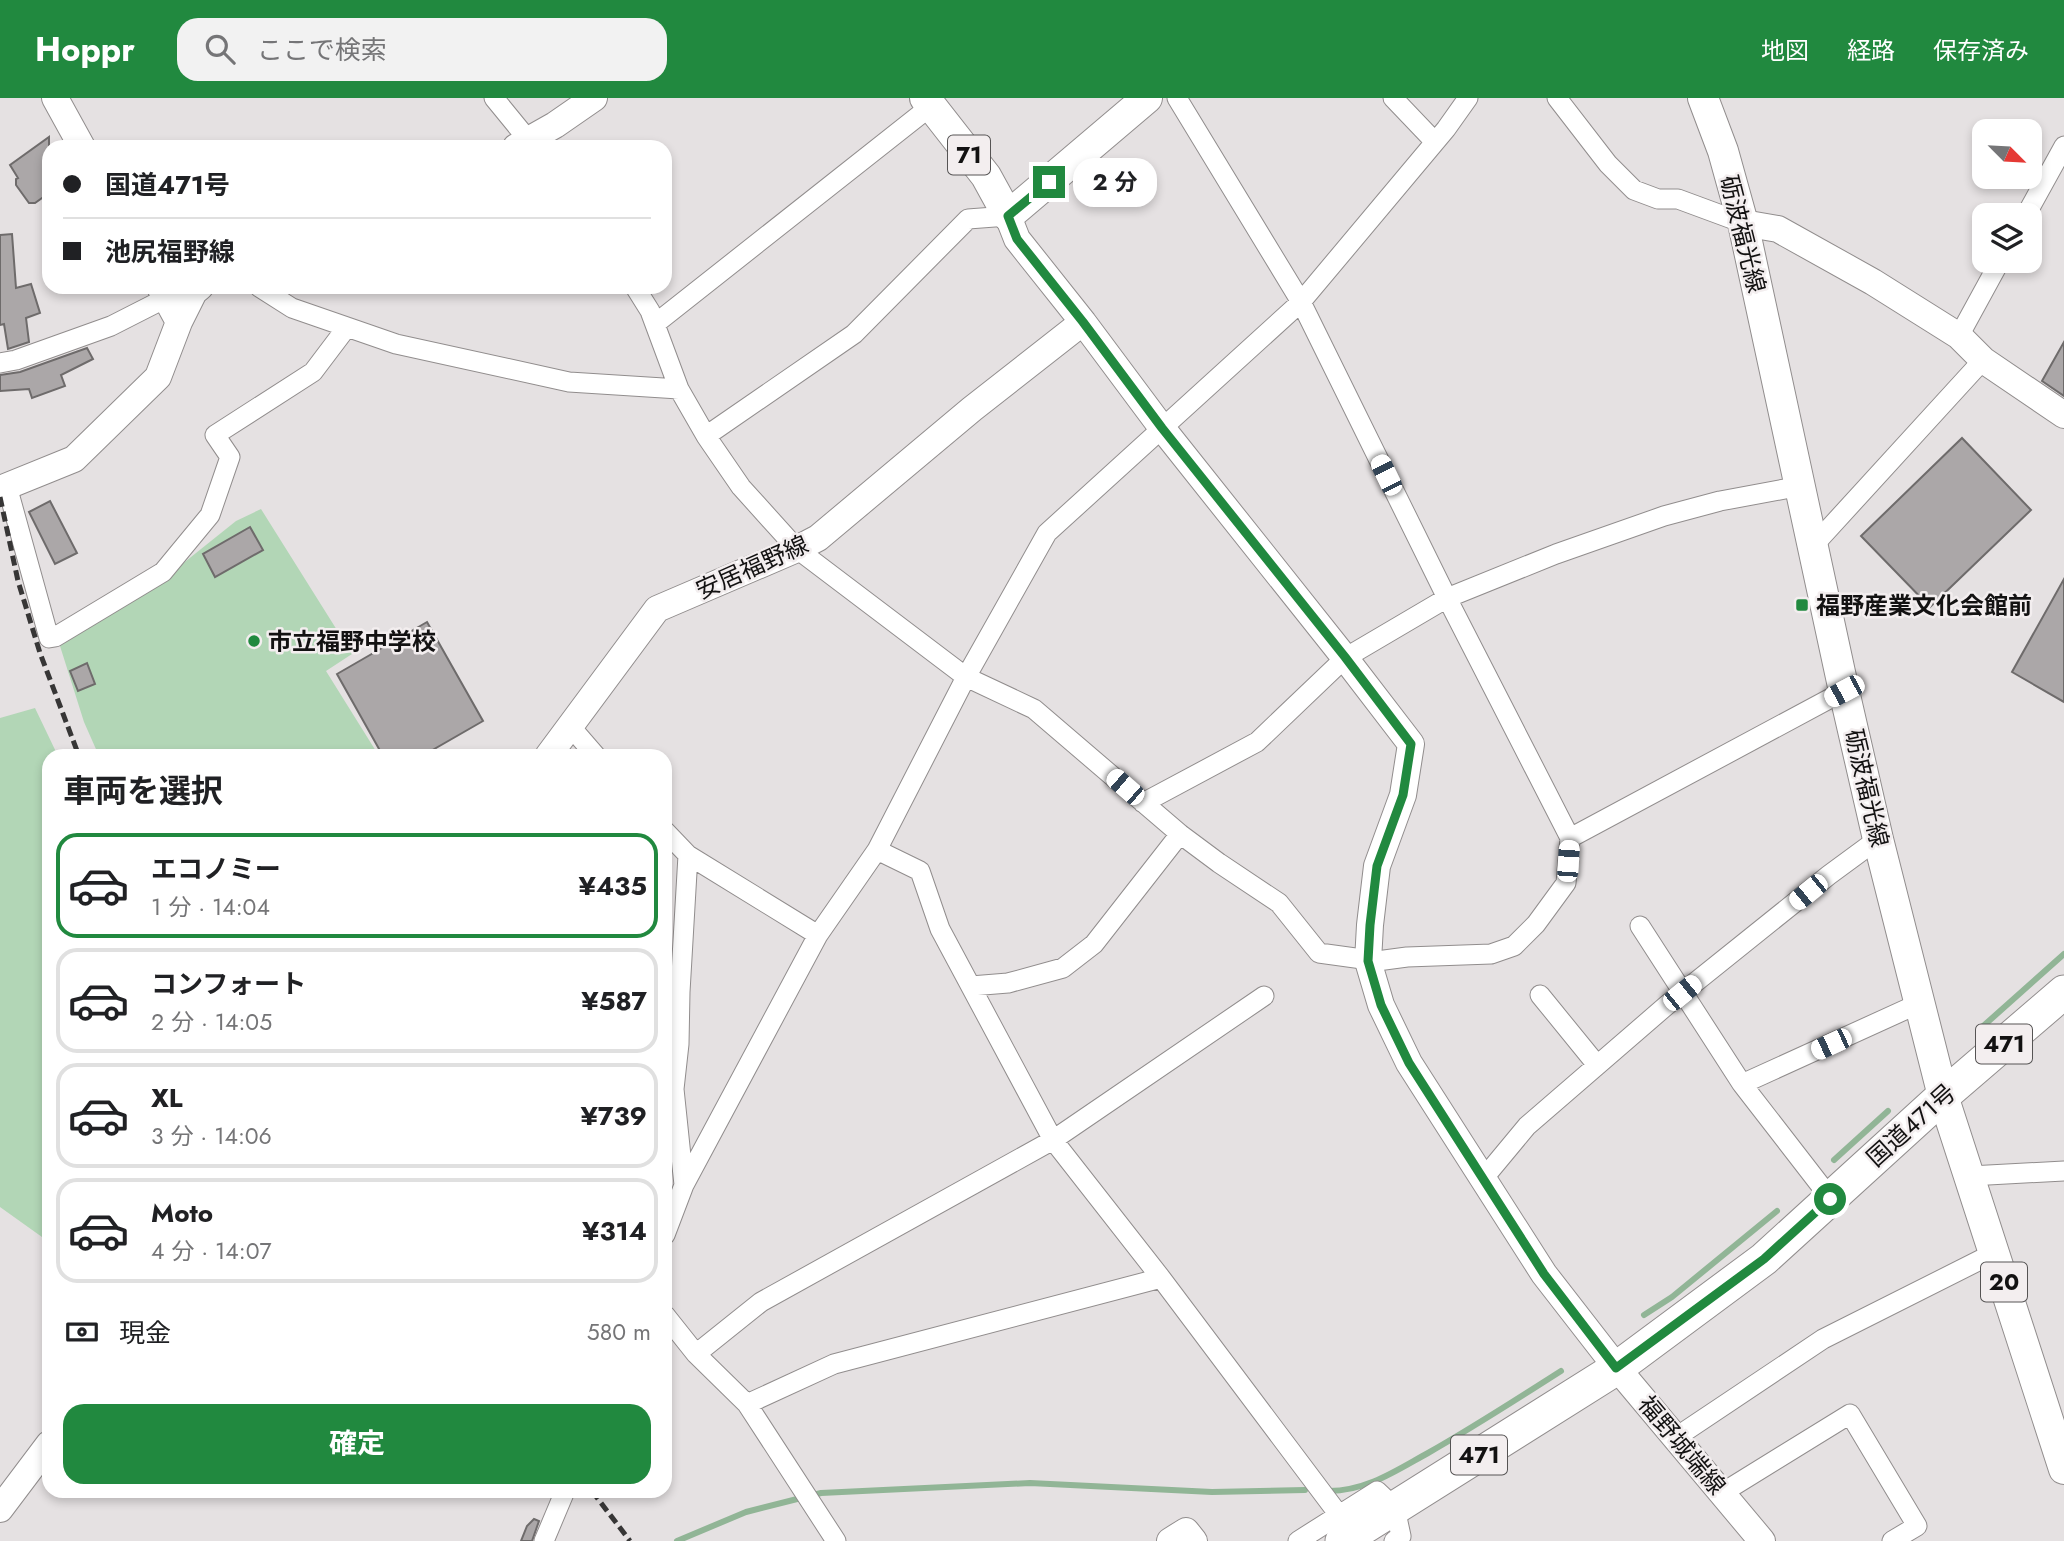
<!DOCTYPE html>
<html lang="ja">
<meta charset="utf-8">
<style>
:root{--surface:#fff;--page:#f2f2f2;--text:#202124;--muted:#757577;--line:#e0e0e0;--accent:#21893f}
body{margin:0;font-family:Jost,"Noto Sans JP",sans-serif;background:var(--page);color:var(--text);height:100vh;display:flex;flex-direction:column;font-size:26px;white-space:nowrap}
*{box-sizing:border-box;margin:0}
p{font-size:23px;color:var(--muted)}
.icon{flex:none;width:38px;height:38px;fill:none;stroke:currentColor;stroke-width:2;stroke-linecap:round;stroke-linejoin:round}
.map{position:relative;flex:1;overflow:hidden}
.drawer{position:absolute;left:42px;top:651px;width:630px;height:749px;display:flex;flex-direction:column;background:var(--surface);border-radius:21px;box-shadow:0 4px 10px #0003}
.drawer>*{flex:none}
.banner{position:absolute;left:42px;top:42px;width:630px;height:154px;border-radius:21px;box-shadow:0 4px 10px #0003;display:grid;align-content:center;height:154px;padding:0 21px;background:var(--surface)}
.needle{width:46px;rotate:114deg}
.tools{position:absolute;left:1972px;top:21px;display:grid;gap:14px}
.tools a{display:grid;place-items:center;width:70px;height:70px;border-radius:14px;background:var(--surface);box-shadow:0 4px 10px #0003;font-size:35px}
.end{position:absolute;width:32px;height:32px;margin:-16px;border:9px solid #21893f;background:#fff;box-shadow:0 0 0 4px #fff}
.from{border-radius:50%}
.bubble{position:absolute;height:49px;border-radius:21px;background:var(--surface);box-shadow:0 4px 10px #0003;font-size:23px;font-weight:700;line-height:49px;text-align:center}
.car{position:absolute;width:21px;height:42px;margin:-21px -10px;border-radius:9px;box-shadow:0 0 5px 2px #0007;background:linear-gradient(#fff 24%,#345 0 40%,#fff 0 76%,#345 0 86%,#fff 0)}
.banner b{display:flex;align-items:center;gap:24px;height:66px;font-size:26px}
.banner b+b{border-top:2px solid var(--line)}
.banner i{width:18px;height:18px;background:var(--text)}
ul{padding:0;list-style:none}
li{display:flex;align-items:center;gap:21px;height:105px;margin:0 14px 10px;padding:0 7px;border:4px solid var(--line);border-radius:21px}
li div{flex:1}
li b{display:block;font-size:26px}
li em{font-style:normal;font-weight:700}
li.active{border-color:var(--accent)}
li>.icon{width:63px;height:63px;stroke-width:1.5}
h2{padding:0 21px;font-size:32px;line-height:84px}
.pay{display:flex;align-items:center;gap:18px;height:77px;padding:0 21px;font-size:26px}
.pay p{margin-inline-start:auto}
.cta{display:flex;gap:14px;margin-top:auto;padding:14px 21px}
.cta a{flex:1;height:80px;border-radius:21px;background:var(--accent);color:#fff;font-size:28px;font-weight:700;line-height:80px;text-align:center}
header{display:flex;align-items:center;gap:42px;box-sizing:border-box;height:98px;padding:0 35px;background:var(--accent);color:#fff}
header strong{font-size:33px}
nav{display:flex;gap:38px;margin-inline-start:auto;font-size:24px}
.search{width:490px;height:63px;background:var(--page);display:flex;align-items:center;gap:18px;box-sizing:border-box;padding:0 24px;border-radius:21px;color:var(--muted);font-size:26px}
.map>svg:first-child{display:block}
</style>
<header>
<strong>Hoppr</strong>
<div class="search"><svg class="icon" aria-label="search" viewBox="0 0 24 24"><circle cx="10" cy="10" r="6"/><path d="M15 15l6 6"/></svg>ここで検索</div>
<nav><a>地図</a><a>経路</a><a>保存済み</a></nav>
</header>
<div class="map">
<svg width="2064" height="1443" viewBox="0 0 2064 1443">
<rect width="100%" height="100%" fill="#e5e1e2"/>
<path fill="#b2d6b6" d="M261,411L352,556L326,573L379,658H99L84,624L60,548L176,471L236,423Z
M35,610L58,658H49V1144L0,1109V620Z"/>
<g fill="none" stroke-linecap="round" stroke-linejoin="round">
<path stroke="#91b596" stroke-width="6" d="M1981,930L2064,856
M1834,1062L1888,1013
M1644,1217L1672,1199L1777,1113
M1329,1393C1367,1393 1397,1372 1428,1355C1474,1329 1517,1301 1561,1273
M677,1443L746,1414L821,1395L1030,1385L1212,1394L1305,1392"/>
</g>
<path fill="#aba7a8" stroke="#6e6b6b" stroke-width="2" d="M49,39V95L35,105H29L16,87V81L18,80L10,67Z
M12,136L16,190L31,186L40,215L26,220L29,244L8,251L4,226L0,227V137Z
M2064,244V298L2042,283Z
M87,250L93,261L61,277L65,288L32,300L29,291L0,293V277L20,274Z
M1962,340L2031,412L1930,509L1861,438Z
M50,403L77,455L55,466L29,414Z
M250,429L263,452L215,479L203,456Z
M2064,481V604L2012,574Z
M427,524L483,623L422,658H383L337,576Z
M87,565L95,586L78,593L70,573Z
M534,1421L539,1423L532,1443H521L527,1428Z"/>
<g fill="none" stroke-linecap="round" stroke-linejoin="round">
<g stroke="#918d8d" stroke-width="21">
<path id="street" d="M494,0L534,49
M1393,0L1435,44
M1557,0L1608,66L1634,92L1658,101H1678L1743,125
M2026,117L2064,48
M259,189L292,210L396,246L569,284L679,291
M635,189L650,213L679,291L706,338L741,389L797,451L966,579L1034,611L1180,736L1219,765L1279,805L1319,855L1377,863L1407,859L1491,856L1514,848L1536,826L1566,785L1570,740L1447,500L1301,204L1177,0
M655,226L931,8
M1959,238L2000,163
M0,265L16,262L111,228L166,200
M706,338L854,236L968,121L1008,118
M7,388L49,540L55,539L163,474L210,417L230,359L215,337L313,274L347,229
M1813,448L1983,262
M570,628L596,658
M1143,705L1257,644L1345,560L1447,500L1556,456L1664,418L1720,403L1801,388
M665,733L688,757L818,837
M1570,740L1844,593
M877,752L920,773L940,831L1053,1042L1161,1180L1339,1417
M1640,828L1742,986
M971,888L1008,885L1063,870L1094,846L1180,736
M1540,897L1597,967
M1970,1078L2064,1073
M1483,1081L1527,1028L1667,907L1829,777L1878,741
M684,1087L674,991L679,946L680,894L688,757
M1831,1101L1742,986L1920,905
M665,1137L684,1087L818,837L877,752L966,579L1047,435L1301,204L1446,31L1468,0
M665,1217L696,1256L747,1306L836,1443
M696,1256L761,1204L1053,1042L1264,898
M747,1306L834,1266L1161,1180
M1675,1340L1823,1241L1994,1155
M1722,1395L1850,1316L1917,1428L1892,1443
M544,1443L565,1393
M1298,1443L1377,1393L1395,1410L1401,1438L1394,1443"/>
</g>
<g stroke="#918d8d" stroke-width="28">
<path id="secondary" d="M55,0L82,49
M516,49L555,27L594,0
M1008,118L1017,141L1083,224L1162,330L1345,560L1411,646L1403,697L1377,768L1370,827L1368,863L1381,907L1409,965L1544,1176L1617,1270L1762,1443
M1743,125L1778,131L1873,184L1959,238L1983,262L2064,317
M160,189L179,224
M0,391L74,361L158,279L179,224L194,194L200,189
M548,658L657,511L797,451L818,440L972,311L1083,224
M0,1411L49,1346
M1170,1443L1186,1433L1194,1443"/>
</g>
<g stroke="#918d8d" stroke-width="32">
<path id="primary" d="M925,0L986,78L1008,118L1147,0
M1703,0L1723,53L1743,125L1844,593L1878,741L1943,998L2064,1371"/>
</g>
<g stroke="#918d8d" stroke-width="35">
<path id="highway" d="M1342,1443L1617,1270L1764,1161L1943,998L2064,894"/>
</g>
<use href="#street" stroke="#fff" stroke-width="19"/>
<use href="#secondary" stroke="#fff" stroke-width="26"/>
<use href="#primary" stroke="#fff" stroke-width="30"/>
<use href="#highway" stroke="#fff" stroke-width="33"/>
<path stroke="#373636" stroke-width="5" stroke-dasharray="10 5" stroke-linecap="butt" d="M0,399L18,483L40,555L79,658
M592,1393L630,1443"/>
</g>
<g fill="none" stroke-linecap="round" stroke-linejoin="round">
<path stroke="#21893f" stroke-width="9" d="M1049,84L1008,118L1017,141L1083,224L1162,330L1345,559L1411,646L1403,697L1377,768L1370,827L1368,863L1381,907L1409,965L1544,1176L1616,1270L1764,1161L1830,1101"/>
</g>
<g fill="#21893f" stroke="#f3eeef" stroke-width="2.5">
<rect x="1795" y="500" width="14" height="14" rx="3.5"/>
<circle cx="254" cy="543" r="7"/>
</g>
<g text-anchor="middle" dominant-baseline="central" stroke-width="5" stroke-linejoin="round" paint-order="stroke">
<g fill="#f3eeef" stroke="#565454" stroke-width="2">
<rect x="948" y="37.5" width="42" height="39" rx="5"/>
<rect x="1976" y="926.5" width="56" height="39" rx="5"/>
<rect x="1981" y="1164.5" width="46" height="39" rx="5"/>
<rect x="1451" y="1337.5" width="56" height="39" rx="5"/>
</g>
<g font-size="23" font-weight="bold" fill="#131212">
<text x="969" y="57">71</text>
<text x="2004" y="946">471</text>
<text x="2004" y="1184">20</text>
<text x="1479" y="1357">471</text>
</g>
<g font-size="24" fill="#131212" stroke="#f3eeef">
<text transform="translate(1743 136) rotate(76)">砺波福光線</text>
<text transform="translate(752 469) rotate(-24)">安居福野線</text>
<text transform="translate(1867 690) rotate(77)">砺波福光線</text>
<text transform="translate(1911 1027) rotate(-42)">国道471号</text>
<text transform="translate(1682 1347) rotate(50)">福野城端線</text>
</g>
<g font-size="24" font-weight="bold" fill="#131212" stroke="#f3eeef" text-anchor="start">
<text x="1816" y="507">福野産業文化会館前</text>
<text x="268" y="543">市立福野中学校</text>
</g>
</g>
</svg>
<div class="tools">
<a><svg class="needle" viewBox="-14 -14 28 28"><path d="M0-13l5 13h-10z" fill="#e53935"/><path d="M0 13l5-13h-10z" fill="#757577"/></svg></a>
<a><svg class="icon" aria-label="layers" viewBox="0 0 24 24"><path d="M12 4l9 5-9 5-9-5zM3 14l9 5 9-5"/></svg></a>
</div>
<i class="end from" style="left:1830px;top:1101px"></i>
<i class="end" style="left:1049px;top:84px"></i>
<div class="bubble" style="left:1073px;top:60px;width:84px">2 分</div>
<i class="car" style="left:1386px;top:377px;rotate:334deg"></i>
<i class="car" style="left:1844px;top:593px;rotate:242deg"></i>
<i class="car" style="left:1125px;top:689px;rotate:311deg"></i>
<i class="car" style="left:1568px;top:763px;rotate:4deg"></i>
<i class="car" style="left:1808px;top:794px;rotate:231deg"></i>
<i class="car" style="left:1682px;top:895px;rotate:51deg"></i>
<i class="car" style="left:1831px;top:946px;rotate:245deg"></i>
<div class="banner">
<b><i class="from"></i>国道471号</b>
<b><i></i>池尻福野線</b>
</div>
<section class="drawer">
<h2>車両を選択</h2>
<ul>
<li class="active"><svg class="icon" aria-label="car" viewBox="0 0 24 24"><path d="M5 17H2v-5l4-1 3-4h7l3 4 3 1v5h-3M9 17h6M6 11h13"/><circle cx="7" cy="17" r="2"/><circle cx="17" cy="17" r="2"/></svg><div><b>エコノミー</b><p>1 分 · 14:04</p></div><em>¥435</em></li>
<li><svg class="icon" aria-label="car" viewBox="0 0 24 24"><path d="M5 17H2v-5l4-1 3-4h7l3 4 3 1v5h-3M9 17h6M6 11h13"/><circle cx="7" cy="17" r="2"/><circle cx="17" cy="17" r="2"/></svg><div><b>コンフォート</b><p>2 分 · 14:05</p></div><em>¥587</em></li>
<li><svg class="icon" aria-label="car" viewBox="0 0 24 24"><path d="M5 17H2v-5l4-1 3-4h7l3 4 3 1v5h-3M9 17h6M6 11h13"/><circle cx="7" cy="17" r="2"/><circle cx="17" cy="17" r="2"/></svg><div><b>XL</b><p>3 分 · 14:06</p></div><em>¥739</em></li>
<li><svg class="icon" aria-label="car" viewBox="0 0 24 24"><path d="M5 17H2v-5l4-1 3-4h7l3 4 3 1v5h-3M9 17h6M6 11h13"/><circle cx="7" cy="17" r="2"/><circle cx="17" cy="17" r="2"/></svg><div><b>Moto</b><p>4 分 · 14:07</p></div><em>¥314</em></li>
</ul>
<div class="pay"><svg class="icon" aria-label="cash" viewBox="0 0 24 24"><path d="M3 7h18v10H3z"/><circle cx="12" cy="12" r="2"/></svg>現金<p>580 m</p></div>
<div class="cta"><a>確定</a></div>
</section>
</div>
